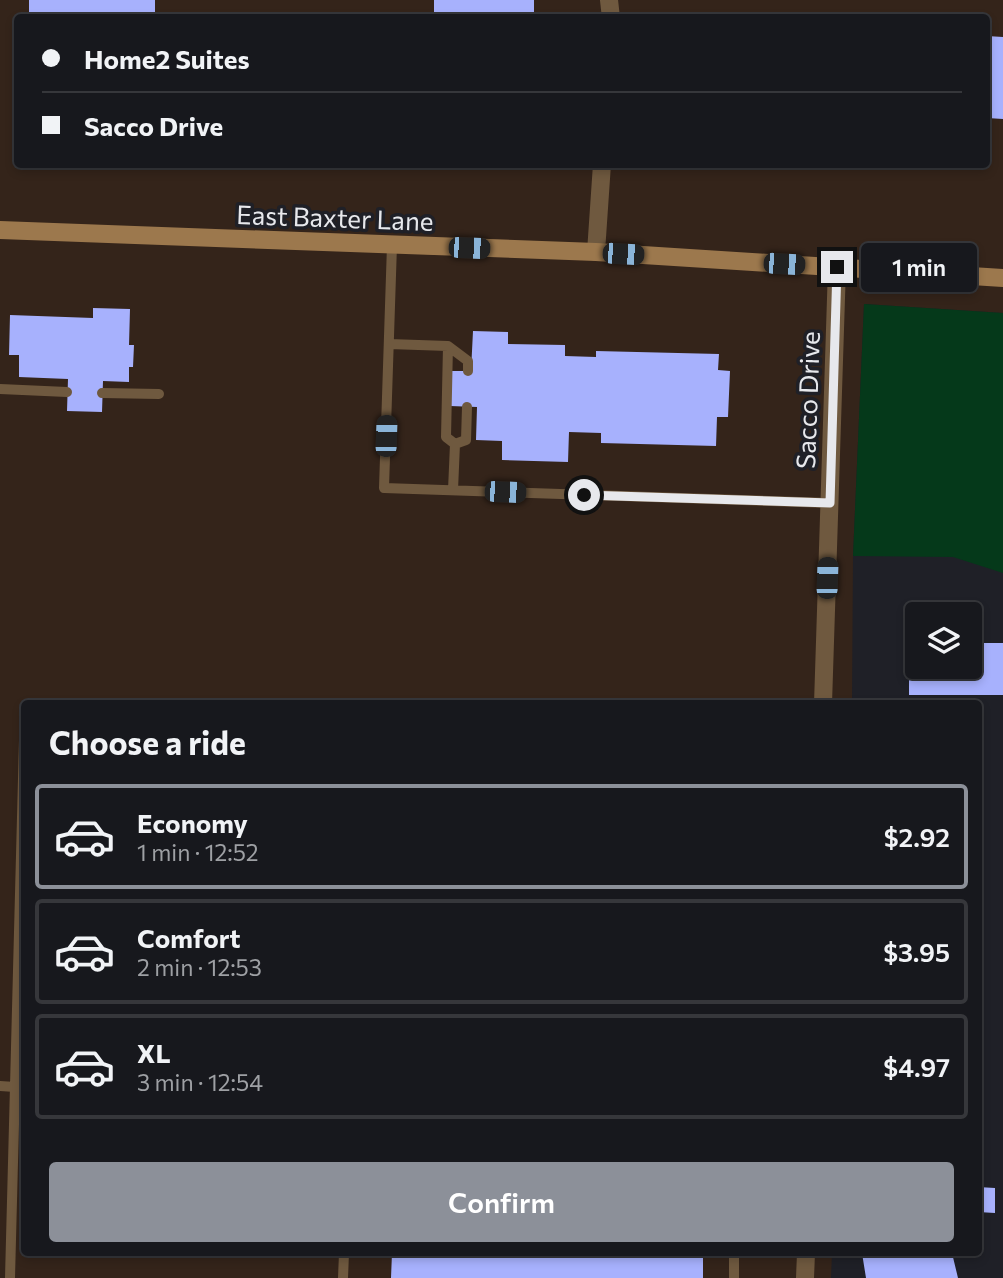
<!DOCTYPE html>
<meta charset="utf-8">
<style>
:root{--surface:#17181d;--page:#24252a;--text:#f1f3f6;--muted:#9ea0a4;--line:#36373b;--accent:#8c9099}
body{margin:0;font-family:Commissioner,sans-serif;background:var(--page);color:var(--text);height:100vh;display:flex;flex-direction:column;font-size:26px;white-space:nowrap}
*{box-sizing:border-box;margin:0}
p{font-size:23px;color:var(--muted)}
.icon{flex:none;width:38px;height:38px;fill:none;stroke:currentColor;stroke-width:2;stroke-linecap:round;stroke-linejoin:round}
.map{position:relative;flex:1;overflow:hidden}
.drawer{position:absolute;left:21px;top:700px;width:961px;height:556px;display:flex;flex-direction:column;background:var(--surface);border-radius:7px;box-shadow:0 4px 10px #0003,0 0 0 2px var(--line)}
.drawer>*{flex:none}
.hud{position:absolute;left:14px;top:14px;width:976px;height:154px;border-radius:7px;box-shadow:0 4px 10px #0003,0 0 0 2px var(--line);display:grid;align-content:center;height:154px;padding:0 28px;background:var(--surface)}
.buttons{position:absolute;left:905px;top:602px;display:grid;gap:14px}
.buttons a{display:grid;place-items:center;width:77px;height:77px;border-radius:7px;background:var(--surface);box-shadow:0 4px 10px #0003,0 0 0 2px var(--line);font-size:35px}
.end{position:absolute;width:32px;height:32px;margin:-16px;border:9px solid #e7e8ec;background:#111;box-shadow:0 0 0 4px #111}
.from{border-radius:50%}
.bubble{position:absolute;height:49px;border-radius:7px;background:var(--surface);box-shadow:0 4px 10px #0003,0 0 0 2px var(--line);font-size:23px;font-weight:600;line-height:49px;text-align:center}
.car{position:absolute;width:21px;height:42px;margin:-21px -10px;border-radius:9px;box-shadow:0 0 5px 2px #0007;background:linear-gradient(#222 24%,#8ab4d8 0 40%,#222 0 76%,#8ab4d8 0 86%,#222 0)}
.hud b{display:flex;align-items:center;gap:24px;height:66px;font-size:26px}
.hud b+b{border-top:2px solid var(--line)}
.hud i{width:18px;height:18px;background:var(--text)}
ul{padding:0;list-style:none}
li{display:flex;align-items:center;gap:21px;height:105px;margin:0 14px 10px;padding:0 14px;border:4px solid var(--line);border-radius:7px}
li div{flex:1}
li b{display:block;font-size:26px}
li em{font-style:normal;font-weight:600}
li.selected{border-color:var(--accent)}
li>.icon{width:63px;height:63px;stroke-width:1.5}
h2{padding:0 28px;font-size:32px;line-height:84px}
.button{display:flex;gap:14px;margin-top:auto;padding:14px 28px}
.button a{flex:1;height:80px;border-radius:7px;background:var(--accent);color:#fff;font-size:28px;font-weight:600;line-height:80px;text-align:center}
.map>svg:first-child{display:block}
</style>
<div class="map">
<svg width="1003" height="1278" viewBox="0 0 1003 1278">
<rect width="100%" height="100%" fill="#1f2027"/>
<path fill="#34241a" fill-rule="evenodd" d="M0,0H1003V313L864,304L853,556L852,703L24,704V1253H832L831,1278H0ZM18,18H987V164H18Z"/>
<path fill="#05391a" d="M864,304L1003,313V573L953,557L853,556Z"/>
<path fill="#a7b1fd" d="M29,0H155V18H29Z
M434,0H534V18H434Z
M987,36L1003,37V119L987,118Z
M93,308L130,309L129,345H134L133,367H129V382L103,381L102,412L67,411L68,379L19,377V355H9L10,315L93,318Z
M473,331L508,332V344L565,345V356L596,357V351L719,354L718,370L730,371L728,417H717L716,446L601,443V433L569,432L568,462L502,460V441L476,440L477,407L450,406L451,371H471Z
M909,643H917V667H970V643H1003V695H909Z
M978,1187L995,1188V1213L978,1212Z
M392,1253H703V1278H391Z
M862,1253H952L958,1278H866Z"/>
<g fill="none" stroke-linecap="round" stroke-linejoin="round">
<path stroke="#6f593f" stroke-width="10" d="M392,245L384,488L830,503
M389,344L448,346L468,361V371
M448,346L446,437L455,444
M0,389L67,392
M102,393L159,394
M453,490L455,444L466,440L467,407
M0,1086L15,1087
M10,1278L24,740
M343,1278L344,1253
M734,1278V1253"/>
<path stroke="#6f593f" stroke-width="18" d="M609,0L611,18
M596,252L602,164
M823,704L837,267
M805,1278L806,1253"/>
<path stroke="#9c784d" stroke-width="18" d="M0,230L596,252L1003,278"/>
</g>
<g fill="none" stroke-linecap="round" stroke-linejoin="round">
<path stroke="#e7e8ec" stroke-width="9" d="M584,495L830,503L837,267"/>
</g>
<g text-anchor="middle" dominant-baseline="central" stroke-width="7" stroke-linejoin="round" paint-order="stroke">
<g font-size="26" fill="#e7e8ec" stroke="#1f2027">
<text transform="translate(335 217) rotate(2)">East Baxter Lane</text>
<text transform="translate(807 400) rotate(-88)">Sacco Drive</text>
</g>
</g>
</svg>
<div class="buttons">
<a><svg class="icon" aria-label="layers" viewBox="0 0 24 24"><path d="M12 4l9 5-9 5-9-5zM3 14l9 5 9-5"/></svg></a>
</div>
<i class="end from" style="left:584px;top:495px"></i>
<i class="end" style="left:837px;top:267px"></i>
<div class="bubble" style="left:861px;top:243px;width:116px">1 min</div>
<i class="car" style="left:469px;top:248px;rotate:92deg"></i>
<i class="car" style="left:623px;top:254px;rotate:93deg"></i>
<i class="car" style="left:784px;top:264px;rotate:93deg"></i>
<i class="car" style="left:386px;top:436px;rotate:2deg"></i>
<i class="car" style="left:505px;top:492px;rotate:92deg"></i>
<i class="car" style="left:827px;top:578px;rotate:2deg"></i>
<div class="hud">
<b><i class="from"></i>Home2 Suites</b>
<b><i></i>Sacco Drive</b>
</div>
<section class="drawer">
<h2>Choose a ride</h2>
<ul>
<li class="selected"><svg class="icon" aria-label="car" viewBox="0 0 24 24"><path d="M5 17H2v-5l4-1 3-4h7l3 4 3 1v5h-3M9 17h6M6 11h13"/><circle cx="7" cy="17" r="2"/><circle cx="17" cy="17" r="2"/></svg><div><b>Economy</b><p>1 min · 12:52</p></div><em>$2.92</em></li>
<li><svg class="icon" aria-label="car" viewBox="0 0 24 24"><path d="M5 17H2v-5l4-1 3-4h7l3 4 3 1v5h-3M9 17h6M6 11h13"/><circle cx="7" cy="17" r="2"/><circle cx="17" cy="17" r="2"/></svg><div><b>Comfort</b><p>2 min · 12:53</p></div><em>$3.95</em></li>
<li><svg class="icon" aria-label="car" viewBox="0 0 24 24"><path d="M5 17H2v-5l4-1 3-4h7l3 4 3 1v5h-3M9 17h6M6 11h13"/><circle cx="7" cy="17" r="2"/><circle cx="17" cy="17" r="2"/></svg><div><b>XL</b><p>3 min · 12:54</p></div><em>$4.97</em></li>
</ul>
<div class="button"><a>Confirm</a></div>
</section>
</div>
